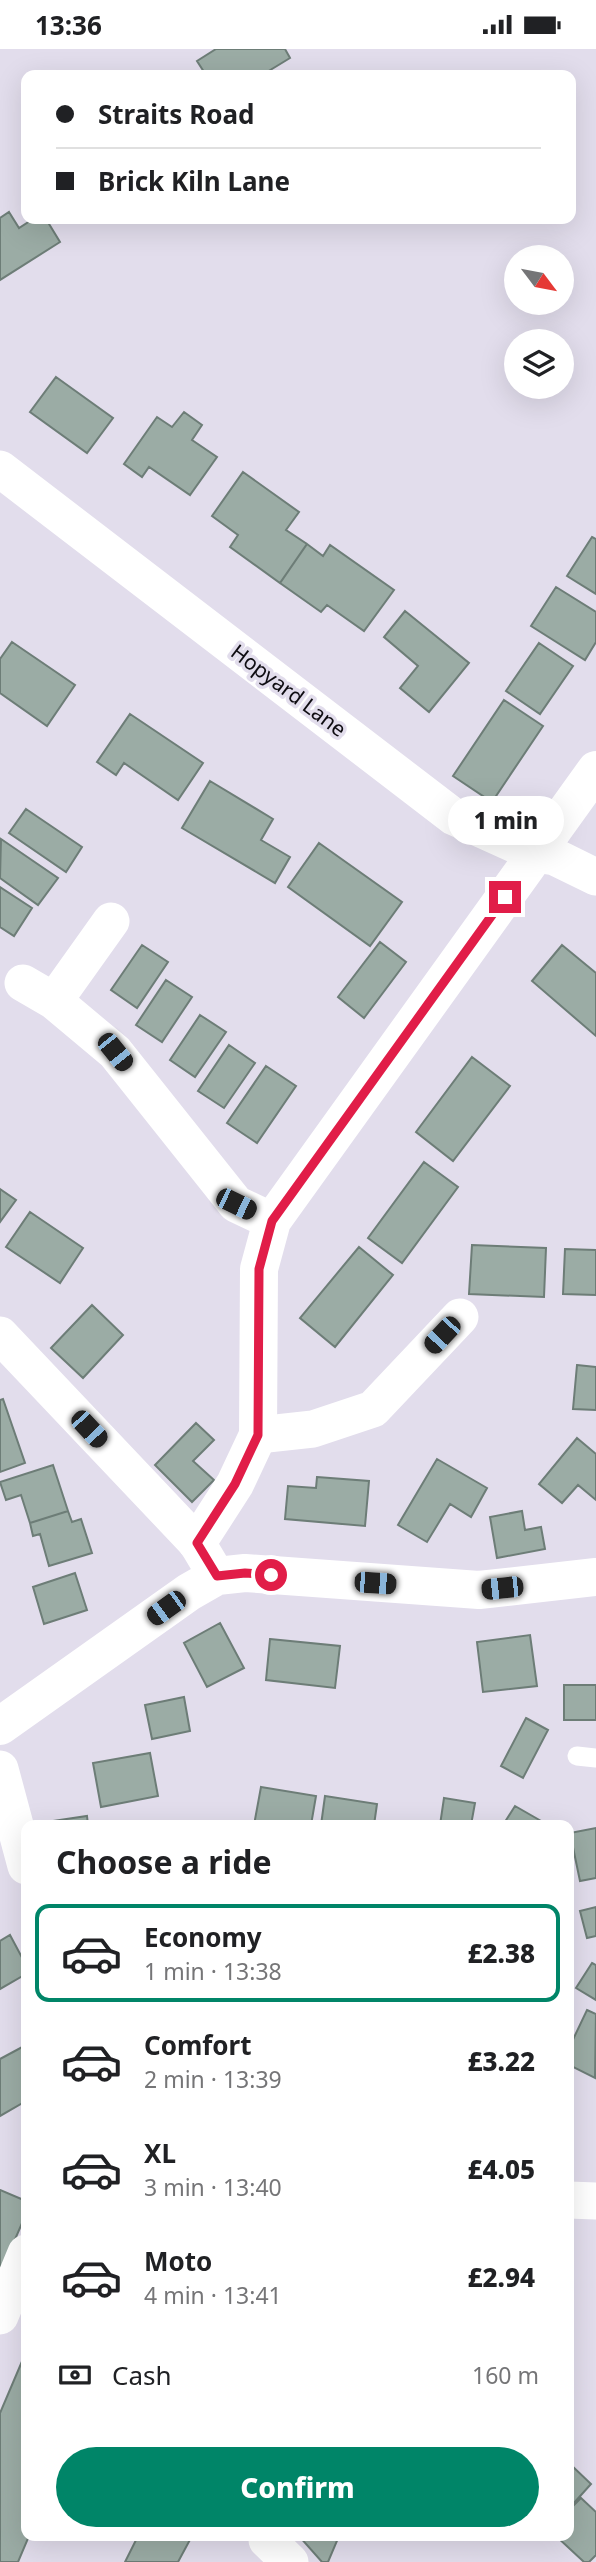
<!DOCTYPE html>
<meta charset="utf-8">
<style>
:root{--surface:#fff;--page:#f2f2f2;--text:#202124;--muted:#757577;--line:#e0e0e0;--accent:#008568}
body{margin:0;font-family:"Noto Sans",sans-serif;background:var(--page);color:var(--text);height:100vh;display:flex;flex-direction:column;font-size:26px;white-space:nowrap}
*{box-sizing:border-box;margin:0}
p{font-size:23px;color:var(--muted)}
.icon{flex:none;width:38px;height:38px;fill:none;stroke:currentColor;stroke-width:2;stroke-linecap:round;stroke-linejoin:round}
.map{position:relative;flex:1;overflow:hidden}
.drawer{position:absolute;left:21px;top:1771px;width:553px;height:721px;display:flex;flex-direction:column;background:var(--surface);border-radius:14px;box-shadow:0 7px 28px #0002}
.drawer>*{flex:none}
.top-card{position:absolute;left:21px;top:21px;width:555px;height:154px;border-radius:14px;box-shadow:0 7px 28px #0002;display:grid;align-content:center;height:154px;padding:0 35px;background:var(--surface)}
.needle{width:46px;rotate:122deg}
.buttons{position:absolute;left:504px;top:196px;display:grid;gap:14px}
.buttons a{display:grid;place-items:center;width:70px;height:70px;border-radius:50%;background:var(--surface);box-shadow:0 7px 28px #0002;font-size:35px}
.end{position:absolute;width:32px;height:32px;margin:-16px;border:9px solid #e11d48;background:#fff;box-shadow:0 0 0 4px #fff}
.from{border-radius:50%}
.bubble{position:absolute;height:49px;border-radius:24px;background:var(--surface);box-shadow:0 7px 28px #0002;font-size:23px;font-weight:800;line-height:49px;text-align:center}
.car{position:absolute;width:21px;height:42px;margin:-21px -10px;border-radius:9px;box-shadow:0 0 5px 2px #0007;background:linear-gradient(#222 24%,#8ab4d8 0 40%,#222 0 76%,#8ab4d8 0 86%,#222 0)}
.top-card b{display:flex;align-items:center;gap:24px;height:66px;font-size:26px}
.top-card b+b{border-top:2px solid var(--line)}
.top-card i{width:18px;height:18px;background:var(--text)}
ul{padding:0;list-style:none}
li{display:flex;align-items:center;gap:21px;height:98px;margin:0 14px 10px;padding:0 21px;border:4px solid transparent;border-radius:14px}
li div{flex:1}
li b{display:block;font-size:26px}
li em{font-style:normal;font-weight:800}
li.active{border-color:var(--accent)}
li>.icon{width:63px;height:63px;stroke-width:1.5}
h2{padding:0 35px;font-size:32px;line-height:84px}
.pay{display:flex;align-items:center;gap:18px;height:77px;padding:0 35px;font-size:26px}
.pay p{margin-inline-start:auto}
.button{display:flex;gap:14px;margin-top:auto;padding:14px 35px}
.button a{flex:1;height:80px;border-radius:42px;background:var(--accent);color:#fff;font-size:28px;font-weight:800;line-height:80px;text-align:center}
.status{display:flex;justify-content:space-between;align-items:center;height:49px;padding:0 35px;background:var(--surface);direction:ltr}
.status svg{height:19px;fill:currentColor}
.map>svg:first-child{display:block}
</style>
<div class="status"><b>13:36</b><svg viewBox="0 0 49 12"><path d="M0 12V9h3v3zM5 12V6h3v6zM10 12V3h3v9zM15 12V0h3v12zM26 1h20v11H26zM47 4h2v5h-2z"/></svg></div>
<div class="map">
<svg width="596" height="2513" viewBox="0 0 596 2513">
<rect width="100%" height="100%" fill="#e2ddec"/>
<path fill="#9baca5" stroke="#6d7d77" stroke-width="2" d="M216,0H285L290,9L262,26H206L197,12Z
M9,163L19,179L33,170H46L60,193L0,231V169Z
M56,328L113,369L87,404L30,363Z
M184,363L202,376L192,391L217,408L190,446L149,418L142,428L124,415L157,368L172,378Z
M243,423L299,463L286,481L307,495L280,534L230,498L238,486L212,467Z
M592,488L596,490V545L567,527Z
M307,495L323,507L330,496L394,541L364,582L327,556L321,563L280,534Z
M556,538L596,563V593L585,611L531,577Z
M405,562L469,614L429,663L400,639L418,617L384,588Z
M12,593L75,636L47,677L0,644V610Z
M539,594L573,617L540,665L506,642Z
M504,651L543,677L492,753L453,727Z
M130,665L203,714L178,751L124,714L116,726L97,713Z
M210,732L273,770L261,791L290,808L275,834L182,779Z
M26,760L82,798L66,823L9,784Z
M1,790L58,829L38,856L0,829Z
M319,794L402,853L370,897L288,838Z
M0,838L32,859L14,887L0,878Z
M380,893L406,913L364,969L338,948Z
M142,896L168,913L137,959L111,941Z
M562,896L596,924V987L532,932Z
M166,931L192,948L162,993L136,976Z
M200,966L226,983L195,1028L170,1011Z
M229,996L255,1014L224,1059L198,1042Z
M472,1008L510,1037L453,1112L416,1083Z
M266,1017L296,1037L257,1094L227,1074Z
M424,1113L458,1138L402,1214L368,1189Z
M0,1140L16,1151L0,1173Z
M30,1163L83,1199L60,1234L6,1198Z
M472,1196L546,1199L544,1248L469,1245Z
M359,1198L393,1226L335,1298L300,1269Z
M565,1200L596,1201V1246L563,1245Z
M92,1256L123,1286L83,1329L51,1299Z
M577,1316L596,1318V1361L573,1360Z
M3,1350L25,1414L0,1423V1351Z
M196,1374L214,1391L193,1412L214,1431L192,1453L155,1416Z
M577,1389L596,1405V1451L578,1436L562,1454L539,1435Z
M437,1410L487,1439L471,1468L450,1455L427,1493L398,1476Z
M53,1416L68,1462L30,1474L21,1446L6,1451L0,1433Z
M317,1428L369,1432L365,1477L285,1470L288,1437L316,1439Z
M68,1462L72,1473L81,1470L92,1504L49,1517L40,1485L33,1487L30,1474Z
M522,1462L525,1481L541,1478L545,1500L497,1509L490,1468Z
M75,1524L87,1561L44,1575L33,1538Z
M220,1574L244,1619L207,1638L184,1594Z
M530,1586L537,1637L483,1643L477,1593Z
M270,1590L340,1597L335,1639L266,1631Z
M564,1636H596V1671H564Z
M184,1648L190,1682L152,1690L145,1656Z
M526,1669L548,1681L523,1729L501,1717Z
M150,1704L158,1747L101,1758L93,1714Z
M261,1738L316,1747L311,1776H254Z
M325,1747L377,1755L374,1776H321Z
M444,1749L475,1754L471,1776H440Z
M515,1757L548,1776H503Z
M87,1767L88,1776H47L46,1773Z
M596,1779V1829L580,1832L570,1784Z
M596,1858V1887L587,1889L580,1862Z
M10,1886L26,1916V1925L0,1940V1892Z
M592,1914L596,1916V1951L576,1939Z
M587,1961L596,1965L595,2029L569,2016V1999Z
M26,1996V2052L0,2067V2010Z
M0,2141L26,2152V2165L0,2225Z
M26,2303V2487H29L18,2513H0V2364Z
M569,2414L591,2435L573,2455L569,2451Z
M581,2449L596,2463V2506L589,2513H584L556,2487H569V2461Z
M138,2487H192L178,2513H125Z
M299,2487H339L328,2513H322Z"/>
<g fill="none" stroke-linecap="round" stroke-linejoin="round">
<path stroke="#fff" stroke-width="19" d="M577,1707L596,1709"/>
<path stroke="#fff" stroke-width="37" d="M0,420L454,768L536,805L555,808L596,828
M23,934L54,952L115,1003L236,1155L272,1172
M54,952L111,872
M0,1286L197,1494L213,1521
M258,1386L313,1380L373,1360L460,1268
M0,1720L26,1817
M569,2151L596,2152
M0,2267L26,2204
M267,2491L290,2513"/>
<path stroke="#fff" stroke-width="38" d="M197,1494L235,1435L258,1386L259,1220L272,1172L596,721
M0,1677L189,1543L217,1527L245,1524L479,1541L596,1528"/>
</g>
<g fill="none" stroke-linecap="round" stroke-linejoin="round">
<path stroke="#e11d48" stroke-width="9" d="M271,1526L245,1524L217,1527L197,1494L235,1435L258,1386L259,1220L272,1172L505,848"/>
</g>
<g text-anchor="middle" dominant-baseline="central" stroke-width="7" stroke-linejoin="round" paint-order="stroke">
<g font-size="21" fill="#0e0c11" stroke="#e2ddec">
<text transform="translate(289 641) rotate(37)">Hopyard Lane</text>
</g>
</g>
</svg>
<div class="buttons">
<a><svg class="needle" viewBox="-14 -14 28 28"><path d="M0-13l5 13h-10z" fill="#e53935"/><path d="M0 13l5-13h-10z" fill="#757577"/></svg></a>
<a><svg class="icon" aria-label="layers" viewBox="0 0 24 24"><path d="M12 4l9 5-9 5-9-5zM3 14l9 5 9-5"/></svg></a>
</div>
<i class="end from" style="left:271px;top:1526px"></i>
<i class="end" style="left:505px;top:848px"></i>
<div class="bubble" style="left:448px;top:747px;width:116px">1 min</div>
<i class="car" style="left:115px;top:1003px;rotate:141deg"></i>
<i class="car" style="left:236px;top:1155px;rotate:116deg"></i>
<i class="car" style="left:442px;top:1286px;rotate:223deg"></i>
<i class="car" style="left:89px;top:1380px;rotate:137deg"></i>
<i class="car" style="left:375px;top:1534px;rotate:94deg"></i>
<i class="car" style="left:502px;top:1539px;rotate:264deg"></i>
<i class="car" style="left:166px;top:1559px;rotate:234deg"></i>
<div class="top-card">
<b><i class="from"></i>Straits Road</b>
<b><i></i>Brick Kiln Lane</b>
</div>
<section class="drawer">
<h2>Choose a ride</h2>
<ul>
<li class="active"><svg class="icon" aria-label="car" viewBox="0 0 24 24"><path d="M5 17H2v-5l4-1 3-4h7l3 4 3 1v5h-3M9 17h6M6 11h13"/><circle cx="7" cy="17" r="2"/><circle cx="17" cy="17" r="2"/></svg><div><b>Economy</b><p>1 min · 13:38</p></div><em>£2.38</em></li>
<li><svg class="icon" aria-label="car" viewBox="0 0 24 24"><path d="M5 17H2v-5l4-1 3-4h7l3 4 3 1v5h-3M9 17h6M6 11h13"/><circle cx="7" cy="17" r="2"/><circle cx="17" cy="17" r="2"/></svg><div><b>Comfort</b><p>2 min · 13:39</p></div><em>£3.22</em></li>
<li><svg class="icon" aria-label="car" viewBox="0 0 24 24"><path d="M5 17H2v-5l4-1 3-4h7l3 4 3 1v5h-3M9 17h6M6 11h13"/><circle cx="7" cy="17" r="2"/><circle cx="17" cy="17" r="2"/></svg><div><b>XL</b><p>3 min · 13:40</p></div><em>£4.05</em></li>
<li><svg class="icon" aria-label="car" viewBox="0 0 24 24"><path d="M5 17H2v-5l4-1 3-4h7l3 4 3 1v5h-3M9 17h6M6 11h13"/><circle cx="7" cy="17" r="2"/><circle cx="17" cy="17" r="2"/></svg><div><b>Moto</b><p>4 min · 13:41</p></div><em>£2.94</em></li>
</ul>
<div class="pay"><svg class="icon" aria-label="cash" viewBox="0 0 24 24"><path d="M3 7h18v10H3z"/><circle cx="12" cy="12" r="2"/></svg>Cash<p>160 m</p></div>
<div class="button"><a>Confirm</a></div>
</section>
</div>
